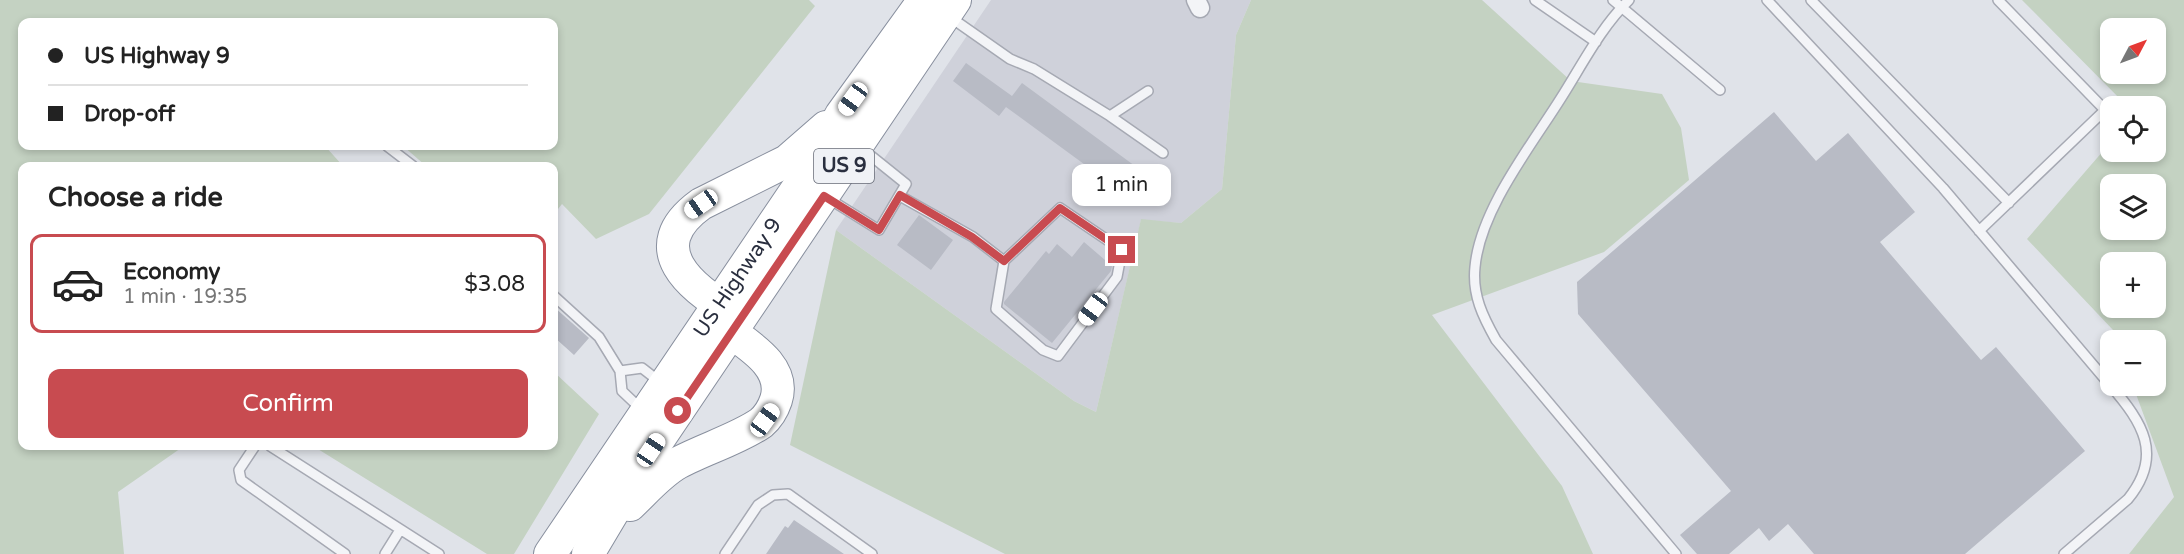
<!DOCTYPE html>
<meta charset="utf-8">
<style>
:root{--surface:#fff;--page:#f6f6f6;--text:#222;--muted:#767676;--line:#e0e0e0;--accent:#c84b50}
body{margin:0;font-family:"Varela Round",sans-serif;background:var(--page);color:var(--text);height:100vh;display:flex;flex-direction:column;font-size:22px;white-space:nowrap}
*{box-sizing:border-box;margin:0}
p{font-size:20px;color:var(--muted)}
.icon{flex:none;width:33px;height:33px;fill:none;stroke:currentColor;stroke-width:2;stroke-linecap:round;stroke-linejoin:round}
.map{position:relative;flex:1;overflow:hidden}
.sheet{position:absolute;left:18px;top:162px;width:540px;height:288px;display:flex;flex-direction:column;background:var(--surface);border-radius:12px;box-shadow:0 3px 9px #0003}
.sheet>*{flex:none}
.guide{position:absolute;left:18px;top:18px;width:540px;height:132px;border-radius:12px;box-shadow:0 3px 9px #0003;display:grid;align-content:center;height:132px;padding:0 30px;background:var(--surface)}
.needle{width:39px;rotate:49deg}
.controls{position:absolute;left:2100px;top:18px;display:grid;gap:12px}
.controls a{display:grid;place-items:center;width:66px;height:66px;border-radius:12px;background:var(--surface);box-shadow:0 3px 9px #0003;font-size:30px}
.end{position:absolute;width:27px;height:27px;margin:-14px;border:8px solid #c84b50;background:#fff;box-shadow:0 0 0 3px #fff}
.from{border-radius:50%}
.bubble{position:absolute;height:42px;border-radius:12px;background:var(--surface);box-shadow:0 3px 9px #0003;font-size:20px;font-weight:600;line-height:42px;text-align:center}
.car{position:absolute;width:18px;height:36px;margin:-18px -9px;border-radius:8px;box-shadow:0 0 4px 2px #0007;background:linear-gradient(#fff 24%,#345 0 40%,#fff 0 76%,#345 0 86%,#fff 0)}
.guide b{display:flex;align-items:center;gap:21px;height:57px;font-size:22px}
.guide b+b{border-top:2px solid var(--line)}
.guide i{width:15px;height:15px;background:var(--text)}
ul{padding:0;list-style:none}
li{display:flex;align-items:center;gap:18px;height:99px;margin:0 12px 9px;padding:0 18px;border:3px solid transparent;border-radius:12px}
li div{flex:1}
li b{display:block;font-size:22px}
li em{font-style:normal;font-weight:600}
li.on{border-color:var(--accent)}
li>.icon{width:54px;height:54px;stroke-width:1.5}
h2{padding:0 30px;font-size:27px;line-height:72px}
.primary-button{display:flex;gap:12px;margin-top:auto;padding:12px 30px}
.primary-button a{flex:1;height:69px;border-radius:12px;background:var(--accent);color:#fff;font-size:24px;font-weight:600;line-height:69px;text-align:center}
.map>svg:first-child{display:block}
</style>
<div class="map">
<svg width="2184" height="554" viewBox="0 0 2184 554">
<rect width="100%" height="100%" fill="#e0e3e9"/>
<path fill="#cfd1da" d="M991,0H1251L1236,35L1222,189L1181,223L1141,220L1096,412L1074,401L836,230Z"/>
<path fill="#c4d2c2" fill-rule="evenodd" d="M0,0H809L815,6L649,214L596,239L562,204L554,214V166H426L403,146H554V22H269L263,18L258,22H22V146H325L343,166H22V446H184L118,492L124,554H0Z
M1251,0H1482L1571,81L1662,94L1681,128L1689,180L1604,252L1432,315L1562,486L1593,554H1005L790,445L836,230L1074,401L1096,412L1141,219L1181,223L1222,189L1236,35Z
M2022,0H2184V554H2129L2174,497L2133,386H2156V340H2117L2113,330L2027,239L2110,143V152H2156V106H2127ZM2110,28H2156V74H2110ZM2156,184V230H2110V184ZM2156,262V308H2110V262Z
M554,372L599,414L514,554H487L313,446H554Z"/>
<path fill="#b8bbc5" d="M966,63L1012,96L1022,83L1135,166L1118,189L1006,107L999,116L953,81Z
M1774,112L1816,161L1848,133L1915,212L1880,242L1981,360L1996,347L2085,451L1965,554H1814L1788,524L1769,541L1759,528L1729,554H1697L1680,535L1731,491L1578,314L1577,282Z
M919,215L953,240L931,270L897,245Z
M1084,242L1112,266L1111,271L1052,343L1004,304V302L1046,251L1049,254L1057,244L1072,257Z
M554,307L589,338L574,355L554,337Z
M794,520L844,554H766L785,526L788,528Z"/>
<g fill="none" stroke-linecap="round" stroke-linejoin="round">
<g stroke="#a6a9b3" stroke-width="12">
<path id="lane" d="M1535,0L1596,42
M1613,0L1720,90
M1629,0C1601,27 1582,65 1561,98C1531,146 1480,210 1475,267C1472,295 1483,317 1496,340L1676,554
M1767,0L1943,188L2110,385
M1811,0L2009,203
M950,17L1010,59L1034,69L1110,116L1163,153
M1110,116L1148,91
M387,146L413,166
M900,196L973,237L1004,261L1060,208L1122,250L1117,277L1058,356L1043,350L996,309L1004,261
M826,197L879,230L906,184L860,147
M1979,231L2105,110L1998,0
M554,296L599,337L620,371
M641,409L622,391L620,371L642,368L660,382
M255,446L239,470L241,480L345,554
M270,446L439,554
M385,554L400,530
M725,554L758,505L773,495L788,494L872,554
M2064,554L2128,499C2164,455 2142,422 2111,386"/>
</g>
<g stroke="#a6a9b3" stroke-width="21">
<path id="street" d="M1196,0L1200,8"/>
</g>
<g stroke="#888f9e" stroke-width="34">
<g id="highway">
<path d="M736,314C691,289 640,248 701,204L787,161L826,127"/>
<path d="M630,505C645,491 660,473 678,463C704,449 738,439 761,423C768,417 773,409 776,400C786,369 753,348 732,333L711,334"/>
<path id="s1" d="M550,554L816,161L841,115L924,0"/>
<path d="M588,554L638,470L955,0"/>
</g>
</g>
<use href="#lane" stroke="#f3f4f7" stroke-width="9"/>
<use href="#street" stroke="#f3f4f7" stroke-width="18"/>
<use href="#highway" stroke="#fff" stroke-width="32"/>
</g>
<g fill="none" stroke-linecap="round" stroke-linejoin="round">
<path stroke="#c84b50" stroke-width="8" d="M678,411L824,196L879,230L900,195L972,237L1004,261L1060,208L1122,250"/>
</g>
<g text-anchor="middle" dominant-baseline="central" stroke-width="4.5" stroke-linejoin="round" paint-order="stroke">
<rect fill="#f0f2f6" stroke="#656a76" stroke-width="1.5" x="814" y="149" width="60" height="34" rx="4.5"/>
<g font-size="20" font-weight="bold" fill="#2a2f3f">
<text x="844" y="166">US 9</text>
</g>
<g font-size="21" fill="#2a2f3f" stroke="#f0f2f6">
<text stroke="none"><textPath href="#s1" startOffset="334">US Highway 9</textPath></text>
</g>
</g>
</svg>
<div class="controls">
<a><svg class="needle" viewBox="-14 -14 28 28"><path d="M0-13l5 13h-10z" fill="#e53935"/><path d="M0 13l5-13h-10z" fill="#767676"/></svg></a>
<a><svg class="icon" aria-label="locate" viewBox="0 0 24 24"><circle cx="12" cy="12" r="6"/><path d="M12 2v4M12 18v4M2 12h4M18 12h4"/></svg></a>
<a><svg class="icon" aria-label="layers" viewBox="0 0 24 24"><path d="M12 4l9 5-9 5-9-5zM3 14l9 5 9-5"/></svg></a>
<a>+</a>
<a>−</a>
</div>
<i class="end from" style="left:678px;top:411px"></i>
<i class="end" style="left:1122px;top:250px"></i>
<div class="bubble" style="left:1072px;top:164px;width:99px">1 min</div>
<i class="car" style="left:853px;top:99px;rotate:216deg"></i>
<i class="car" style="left:701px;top:204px;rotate:235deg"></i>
<i class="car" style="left:1093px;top:309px;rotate:217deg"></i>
<i class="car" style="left:765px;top:420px;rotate:36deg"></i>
<i class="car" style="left:651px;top:450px;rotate:34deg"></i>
<div class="guide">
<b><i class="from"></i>US Highway 9</b>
<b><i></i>Drop-off</b>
</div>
<section class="sheet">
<h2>Choose a ride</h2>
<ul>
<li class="on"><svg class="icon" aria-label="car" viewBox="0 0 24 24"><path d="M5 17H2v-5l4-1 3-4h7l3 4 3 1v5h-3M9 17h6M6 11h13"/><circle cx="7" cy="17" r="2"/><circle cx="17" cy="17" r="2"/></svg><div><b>Economy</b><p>1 min · 19:35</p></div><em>$3.08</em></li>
</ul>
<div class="primary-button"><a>Confirm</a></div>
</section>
</div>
